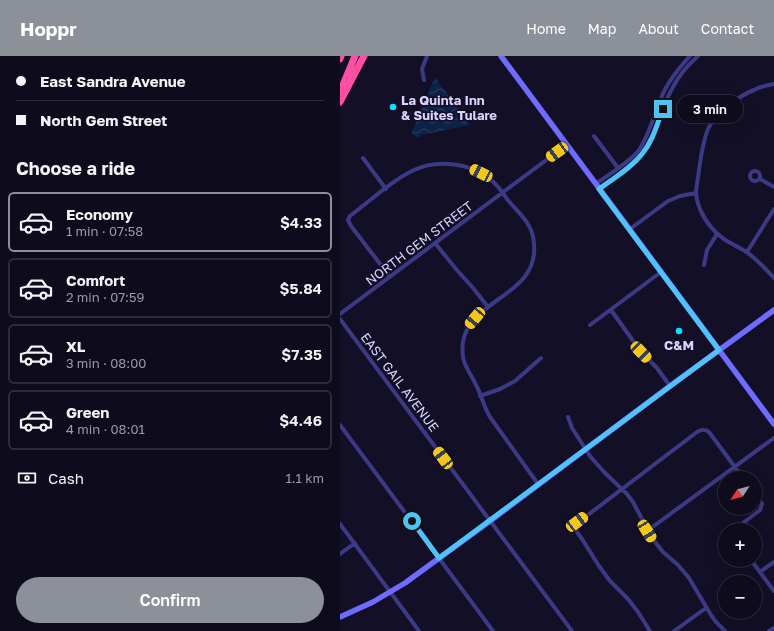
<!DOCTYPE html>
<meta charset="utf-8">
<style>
:root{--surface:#0e0b1c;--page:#1c1929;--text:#f1f3f6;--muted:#9b9ba3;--line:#2e2b3b;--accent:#8c9099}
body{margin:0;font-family:"Golos Text",sans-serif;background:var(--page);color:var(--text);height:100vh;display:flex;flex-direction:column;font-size:15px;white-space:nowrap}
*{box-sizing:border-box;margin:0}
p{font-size:13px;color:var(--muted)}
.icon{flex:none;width:22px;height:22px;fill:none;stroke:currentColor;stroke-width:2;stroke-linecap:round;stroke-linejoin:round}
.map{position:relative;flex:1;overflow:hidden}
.sheet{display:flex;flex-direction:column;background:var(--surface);width:340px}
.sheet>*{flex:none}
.guide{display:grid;align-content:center;height:88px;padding:0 16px;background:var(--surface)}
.needle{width:26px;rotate:234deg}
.tools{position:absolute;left:378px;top:415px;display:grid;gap:8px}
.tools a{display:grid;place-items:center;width:44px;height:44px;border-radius:50%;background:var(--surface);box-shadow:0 4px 16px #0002,0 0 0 1px var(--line);font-size:20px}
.end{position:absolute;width:18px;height:18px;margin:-9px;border:5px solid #4fc3f7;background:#111;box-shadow:0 0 0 2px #111}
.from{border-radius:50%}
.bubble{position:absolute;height:28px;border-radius:14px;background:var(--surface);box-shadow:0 4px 16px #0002,0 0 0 1px var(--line);font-size:13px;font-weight:600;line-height:28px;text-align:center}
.car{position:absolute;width:12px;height:24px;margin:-12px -6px;border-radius:5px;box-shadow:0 0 3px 1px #0007;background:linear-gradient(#f5c518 24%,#345 0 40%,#f5c518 0 76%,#345 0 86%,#f5c518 0)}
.guide b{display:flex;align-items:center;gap:14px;height:38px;font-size:15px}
.guide b+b{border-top:1px solid var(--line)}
.guide i{width:10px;height:10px;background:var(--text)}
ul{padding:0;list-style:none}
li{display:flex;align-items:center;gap:12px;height:60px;margin:0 8px 6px;padding:0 8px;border:2px solid var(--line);border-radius:6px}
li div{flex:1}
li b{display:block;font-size:15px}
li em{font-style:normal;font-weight:600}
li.selected{border-color:var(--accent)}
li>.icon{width:36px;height:36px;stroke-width:1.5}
h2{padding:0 16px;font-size:18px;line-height:48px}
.pay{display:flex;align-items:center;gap:10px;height:44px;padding:0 16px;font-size:15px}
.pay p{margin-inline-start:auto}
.button{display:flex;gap:8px;margin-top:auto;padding:8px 16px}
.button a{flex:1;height:46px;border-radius:24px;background:var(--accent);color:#fff;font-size:16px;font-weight:600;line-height:46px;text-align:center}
header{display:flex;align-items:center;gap:24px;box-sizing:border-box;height:56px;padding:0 20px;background:var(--accent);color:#fff}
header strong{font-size:19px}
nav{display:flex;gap:22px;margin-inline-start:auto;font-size:14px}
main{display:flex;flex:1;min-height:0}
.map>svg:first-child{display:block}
</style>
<header>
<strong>Hoppr</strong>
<nav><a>Home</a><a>Map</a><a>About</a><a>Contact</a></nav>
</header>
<main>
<section class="sheet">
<div class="guide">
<b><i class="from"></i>East Sandra Avenue</b>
<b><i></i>North Gem Street</b>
</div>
<h2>Choose a ride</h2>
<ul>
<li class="selected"><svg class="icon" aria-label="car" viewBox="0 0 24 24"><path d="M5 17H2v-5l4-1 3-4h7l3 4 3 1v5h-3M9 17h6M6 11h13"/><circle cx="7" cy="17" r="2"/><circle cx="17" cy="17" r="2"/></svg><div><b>Economy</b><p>1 min · 07:58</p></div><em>$4.33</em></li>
<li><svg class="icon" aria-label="car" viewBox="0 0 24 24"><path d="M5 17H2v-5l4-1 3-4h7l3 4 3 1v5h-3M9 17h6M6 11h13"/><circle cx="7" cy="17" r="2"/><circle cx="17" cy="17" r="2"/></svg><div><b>Comfort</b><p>2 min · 07:59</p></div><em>$5.84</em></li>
<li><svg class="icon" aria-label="car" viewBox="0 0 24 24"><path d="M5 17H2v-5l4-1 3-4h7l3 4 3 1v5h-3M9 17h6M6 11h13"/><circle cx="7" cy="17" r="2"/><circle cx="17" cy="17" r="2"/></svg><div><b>XL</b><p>3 min · 08:00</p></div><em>$7.35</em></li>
<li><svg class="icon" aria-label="car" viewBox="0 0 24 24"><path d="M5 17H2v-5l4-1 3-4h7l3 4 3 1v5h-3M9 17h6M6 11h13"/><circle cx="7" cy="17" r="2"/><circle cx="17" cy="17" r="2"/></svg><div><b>Green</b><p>4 min · 08:01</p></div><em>$4.46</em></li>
</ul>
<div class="pay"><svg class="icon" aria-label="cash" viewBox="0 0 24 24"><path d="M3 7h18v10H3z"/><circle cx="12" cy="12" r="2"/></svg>Cash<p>1.1 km</p></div>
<div class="button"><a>Confirm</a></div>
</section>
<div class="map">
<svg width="434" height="575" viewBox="0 0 434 575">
<defs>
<pattern id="water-waves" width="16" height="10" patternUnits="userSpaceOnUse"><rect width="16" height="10" fill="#0c2248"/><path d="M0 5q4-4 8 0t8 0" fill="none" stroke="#2f4163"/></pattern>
</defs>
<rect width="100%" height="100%" fill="#130f26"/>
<path fill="url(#water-waves)" d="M95,21L130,69L81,79L79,82L71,78Z"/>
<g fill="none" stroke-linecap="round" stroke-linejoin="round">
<path stroke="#3d3a85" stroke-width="4" d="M84,24L82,13L87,0
M434,28C427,29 420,31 414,34C400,39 374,59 368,73C363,85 361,100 359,114C358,121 357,128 356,135C356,147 363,162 371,171C380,183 393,188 405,195C417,203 425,212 434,222
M254,80L278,112
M23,102L46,133
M410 120a5 5 0 1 1 10 0a5 5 0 1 1-10 0Z
M420,123L434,131
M256,128C269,118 289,107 299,94C309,79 315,57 322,40C328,25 339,12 350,0
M259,133C274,121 293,111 304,95C317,76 321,51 333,31C339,19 348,9 358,0
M290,173L328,145L340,140L356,137
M95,187L116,213L133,232L148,251
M407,196L434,153
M364,209L367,194L377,178
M50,221L11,170L8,164L10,160C31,144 51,125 74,114C97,103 129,107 149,122C156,128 162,135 167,143C179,158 193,167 194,188C199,240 129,243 123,286C120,308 129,313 137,331C142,341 144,351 150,361L198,428
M271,254L301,296L317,312L330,330
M0,258L217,96L229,91
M0,263L232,575
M250,269L321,216
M140,340L160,333L175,325L201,302
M228,361L232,372L250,400L264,416L287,438L293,446L312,482L323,496L338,509L349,522L371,559L376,566L385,575
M0,369L153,575
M0,468L79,575
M394,474L420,454L422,448L415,438
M307,475L434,382
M0,498L15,487
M411,504L434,535
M420,516L434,506
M310,575L298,556L288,543L270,525L259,510L242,483L237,476L235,470L236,468L357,376C362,373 365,373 369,376L403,422
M334,575L366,552
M429,575L434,572"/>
<path stroke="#6f6bff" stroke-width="5.5" d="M161,0L434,368
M0,561L33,546L65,527L150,465L330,330L434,254"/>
<path stroke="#ff4fa3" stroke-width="7" d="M0,3L1,0
M0,36L15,0
M0,46L24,0"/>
</g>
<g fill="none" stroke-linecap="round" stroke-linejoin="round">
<path stroke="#4fc3f7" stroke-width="5" d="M72,465L99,502L379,294L259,133C274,122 291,112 302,98C313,85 317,68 323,53"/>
</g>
<g fill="#00e5ff" stroke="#130f26" stroke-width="1.5">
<circle cx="53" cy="51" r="4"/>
<circle cx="339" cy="275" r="4"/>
</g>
<g text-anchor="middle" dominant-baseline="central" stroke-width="3.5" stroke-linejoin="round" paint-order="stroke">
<g font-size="13" font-weight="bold" fill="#d9d4ff" stroke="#130f26" text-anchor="start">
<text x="61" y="44">La Quinta Inn<tspan x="61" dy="15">&amp; Suites Tulare</tspan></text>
<text x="339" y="289" text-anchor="middle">C&amp;M</text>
</g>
<g font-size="13" fill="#d9d4ff" stroke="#130f26">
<text transform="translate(79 187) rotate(-37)">NORTH GEM STREET</text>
<text transform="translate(60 326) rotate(53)">EAST GAIL AVENUE</text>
</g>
</g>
</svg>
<div class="tools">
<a><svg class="needle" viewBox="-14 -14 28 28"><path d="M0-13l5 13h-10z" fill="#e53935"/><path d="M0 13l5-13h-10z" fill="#9b9ba3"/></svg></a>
<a>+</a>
<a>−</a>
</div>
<i class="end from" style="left:72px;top:465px"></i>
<i class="end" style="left:323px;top:53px"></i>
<div class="bubble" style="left:337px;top:39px;width:66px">3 min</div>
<i class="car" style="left:217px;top:96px;rotate:234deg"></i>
<i class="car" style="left:141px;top:117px;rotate:296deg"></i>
<i class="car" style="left:135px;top:262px;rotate:220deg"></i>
<i class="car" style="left:301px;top:296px;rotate:136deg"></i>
<i class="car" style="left:103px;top:402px;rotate:323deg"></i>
<i class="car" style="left:237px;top:466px;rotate:53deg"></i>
<i class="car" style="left:307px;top:475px;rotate:148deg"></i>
</div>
</main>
